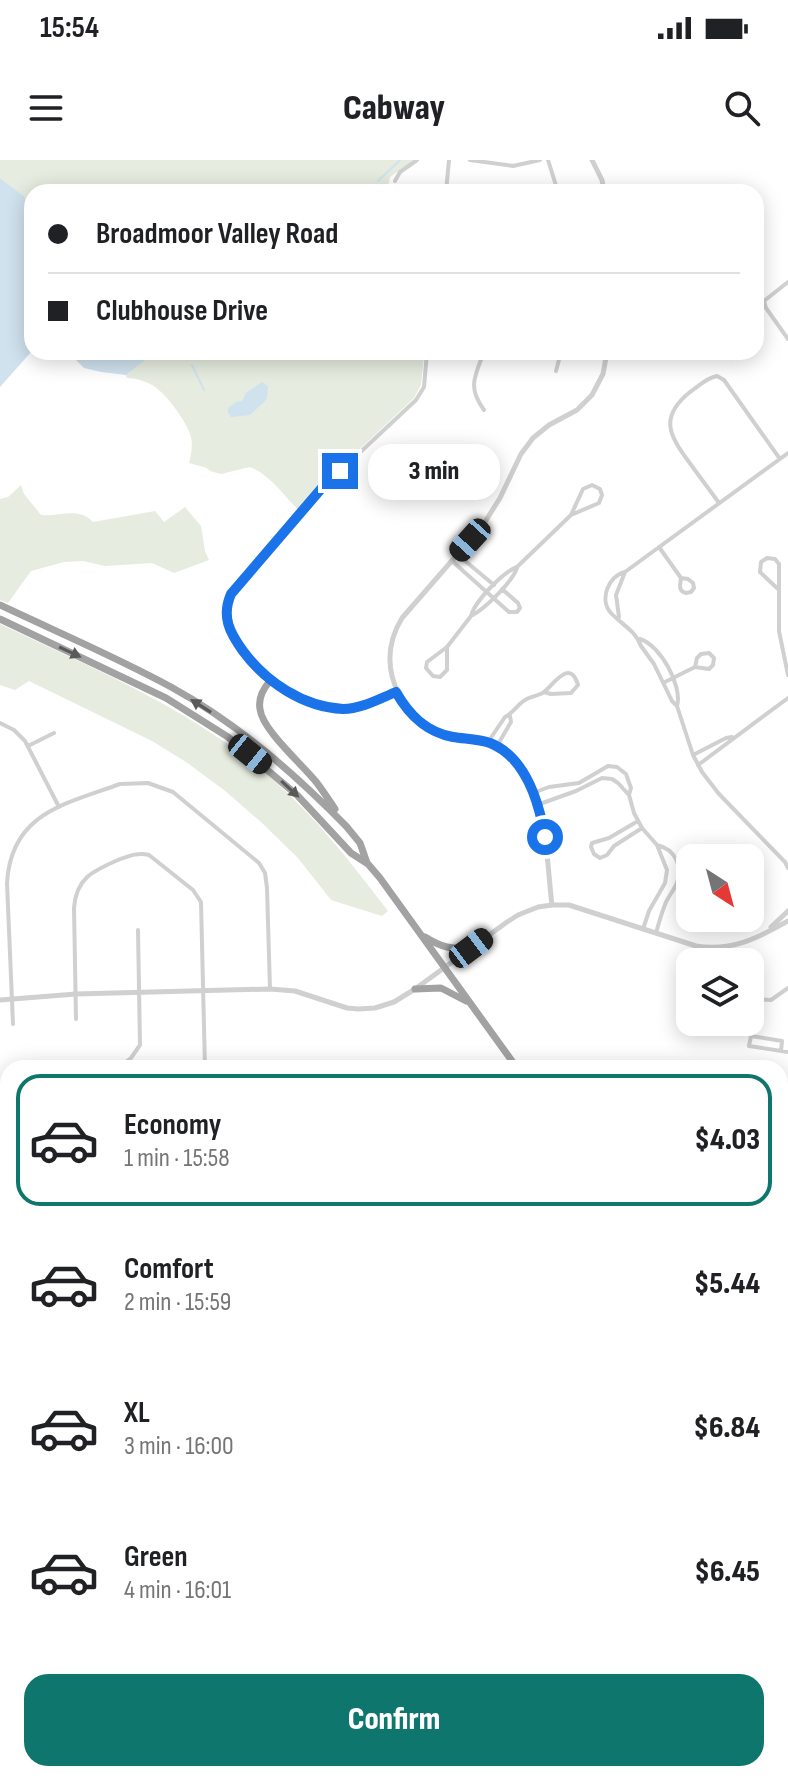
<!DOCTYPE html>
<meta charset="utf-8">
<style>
:root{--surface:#fff;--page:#f2f2f2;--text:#202124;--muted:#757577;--line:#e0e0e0;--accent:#0f766e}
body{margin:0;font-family:"Sofia Sans Condensed",sans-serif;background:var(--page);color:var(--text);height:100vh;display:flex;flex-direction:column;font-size:30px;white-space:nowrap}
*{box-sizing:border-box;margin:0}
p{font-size:26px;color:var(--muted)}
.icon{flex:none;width:44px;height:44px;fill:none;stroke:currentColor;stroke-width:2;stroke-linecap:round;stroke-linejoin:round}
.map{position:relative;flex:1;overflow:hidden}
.sheet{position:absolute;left:0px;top:900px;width:788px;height:722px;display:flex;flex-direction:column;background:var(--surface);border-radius:24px 24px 0 0;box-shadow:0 4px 20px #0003}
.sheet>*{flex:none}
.hud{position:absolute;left:24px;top:24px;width:740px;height:176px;border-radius:24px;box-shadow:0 4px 20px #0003;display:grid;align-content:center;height:176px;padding:0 24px;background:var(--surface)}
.needle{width:52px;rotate:144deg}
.tools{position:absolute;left:676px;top:684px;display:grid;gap:16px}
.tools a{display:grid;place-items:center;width:88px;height:88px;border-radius:16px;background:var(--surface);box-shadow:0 4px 20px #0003;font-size:40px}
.end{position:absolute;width:36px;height:36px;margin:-18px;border:10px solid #1a73e8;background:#fff;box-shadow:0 0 0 4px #fff}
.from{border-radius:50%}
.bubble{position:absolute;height:56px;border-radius:24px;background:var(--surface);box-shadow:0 4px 20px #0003;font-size:26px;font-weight:800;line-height:56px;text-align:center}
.car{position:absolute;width:24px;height:48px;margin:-24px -12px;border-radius:10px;box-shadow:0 0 6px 2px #0007;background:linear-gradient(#222 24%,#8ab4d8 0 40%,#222 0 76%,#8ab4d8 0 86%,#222 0)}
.hud b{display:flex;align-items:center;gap:28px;height:76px;font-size:30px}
.hud b+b{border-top:2px solid var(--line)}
.hud i{width:20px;height:20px;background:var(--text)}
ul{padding:14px 0 0;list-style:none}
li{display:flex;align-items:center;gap:24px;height:132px;margin:0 16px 12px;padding:0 8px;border:4px solid transparent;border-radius:24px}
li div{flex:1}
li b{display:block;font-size:30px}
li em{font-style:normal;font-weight:800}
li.active{border-color:var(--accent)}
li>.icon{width:72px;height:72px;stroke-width:1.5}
.primary-button{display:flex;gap:16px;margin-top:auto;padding:16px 24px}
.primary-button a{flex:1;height:92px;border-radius:24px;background:var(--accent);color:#fff;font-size:32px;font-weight:800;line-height:92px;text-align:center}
.status{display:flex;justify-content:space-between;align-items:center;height:56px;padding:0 40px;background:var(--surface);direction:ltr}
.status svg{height:22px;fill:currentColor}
header{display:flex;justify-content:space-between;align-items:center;height:104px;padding:0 24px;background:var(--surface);font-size:36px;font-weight:800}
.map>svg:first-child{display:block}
</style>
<div class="status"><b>15:54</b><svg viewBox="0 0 49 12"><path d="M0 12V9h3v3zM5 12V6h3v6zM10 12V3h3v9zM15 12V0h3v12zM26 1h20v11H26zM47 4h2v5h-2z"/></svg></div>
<header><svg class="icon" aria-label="menu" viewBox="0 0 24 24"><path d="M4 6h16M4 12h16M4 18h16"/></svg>Cabway<svg class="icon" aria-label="search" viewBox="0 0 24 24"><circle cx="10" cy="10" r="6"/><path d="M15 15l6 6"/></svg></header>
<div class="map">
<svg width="788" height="1621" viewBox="0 0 788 1621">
<rect width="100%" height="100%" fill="#fff"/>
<path fill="#e6ecdf" d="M0,0H414L390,17L389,23L385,26L386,32H32V56L24,36L0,18Z
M144,192H422L424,195L421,225L414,238L319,327L298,350C284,335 269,314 250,307L221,314L210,311L207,308L189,303C191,295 193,286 191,277C188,263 165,232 152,225C144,221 136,218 127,218L126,215L150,195Z
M21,325L24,334L41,355C59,357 79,346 93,362L155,351L164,362L185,347L201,366L205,391L209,400L174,413L152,403L105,406L83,401L64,402L31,411L8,443L0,440V339L8,337Z
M0,464C94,509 192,549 271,618C316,657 352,704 388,751L382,756L331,740L298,698L261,662L224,630L186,602L152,581L29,521L15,530L0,525Z
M0,1089L8,1090V1239L0,1245Z"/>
<path fill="#cfe2ee" d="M0,18L24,36L32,56V191L0,227Z
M68,192H144L150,195L159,194V198L145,200L126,215L101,212L84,208Z
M262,222L268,226L267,238L264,242L250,255L231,257L228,252V248L236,242L242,241L246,233Z"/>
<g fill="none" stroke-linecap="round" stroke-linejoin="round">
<path stroke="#cfe2ee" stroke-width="2" d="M378,21L400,0
M256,193L259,192
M159,196L183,198
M192,205L204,230
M0,1221L3,1218L0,1212L3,1209L8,1208"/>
<path stroke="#d0d0d0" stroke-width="4" d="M470,0L513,6L540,0
M548,0L558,32
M395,21L400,12L417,0
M446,32L449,0
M788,122L764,141L766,148L788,179
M556,211L561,192
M484,250C467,227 475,216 484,192
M788,293L625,412C608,416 599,440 611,453C621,464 636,471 641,486L654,504L672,541L677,546L693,595L702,612L719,634L785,702L788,708
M719,343C709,329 699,316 689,302C669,275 659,257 690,232C699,226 706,218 717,216L724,220L780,299
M659,387L681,418C680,425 678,431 686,433L691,432L694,428L693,423L688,419L681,418
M458,395L494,425
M452,401L509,452H517L520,448L518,443L502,429
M778,429L760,412L761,402L767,398L775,399L779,404V471L788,515
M471,456C475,441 503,412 517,407L571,355L583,329L592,325L600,329L602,335L599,343L571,355
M619,457L616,435L625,412
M640,479C660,485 683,526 677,546
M447,487V510L440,517L433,516L426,508L427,502L447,487L471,456C485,449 512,422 517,408
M665,522L695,507L709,509L713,505L714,498L709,493L701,494L697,498L695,507
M396,532C377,540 358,550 337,548C288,545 199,481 236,426L321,329L416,240L424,227L427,192
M0,563L14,570L25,581L59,647
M488,582L505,557C513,553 517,545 525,540C531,536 539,536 544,532C554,524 570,498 578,525L571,533L551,534L544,532
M28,586L54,573
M497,586L511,562L510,556
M693,595L726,578L732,577
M698,605L788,538
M533,633L549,627L579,623L608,606L617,607L626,614L631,628L629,635L634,653L642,668L657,685L667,710L665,723L649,751L643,769
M537,645L576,631L602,618L612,619L618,623L629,635
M638,661L609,678L592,683L591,687L594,694L600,698L607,695L614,686L642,668
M656,773C659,762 662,752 666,742C669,736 673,731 676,725C684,707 675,689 657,685
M678,827L690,829
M750,839L771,840L788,828
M76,859L74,748C76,718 93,711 118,700C129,696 138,692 149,695L193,730L201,742L205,908
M13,864L7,723C11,653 65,644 120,624L148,623L173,632L259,703L265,713L267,728L270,829
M781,891L782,881L751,876L749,886L788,892
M118,908L131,898L140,885L138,770
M0,931L8,930
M780,943L788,930
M0,997L8,996
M780,1006L788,1011
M0,1056L8,1055
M780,1083L788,1072
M0,1279L8,1275
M0,1293L8,1297
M0,1526L8,1524
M0,1610L20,1621
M76,1621L96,1614
M189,1621L191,1614
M215,1621L217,1614"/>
<path stroke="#d0d0d0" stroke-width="5" d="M592,0L602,20L604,32
M552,745C546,696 548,639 514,600C497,581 476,581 453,577C420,571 400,547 392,516C387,495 391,476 402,458L483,365L500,338L521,294L533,278L549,265L577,250L592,235L603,214L607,192
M771,767L788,751
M0,840L76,834L270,829L295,831L347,848L358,849L375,848L394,842L415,829L507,762L518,755L538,747L552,745H569L696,786C731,792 758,778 788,761
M666,1614L672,1621"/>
<path stroke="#ababab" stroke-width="6" d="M780,1374L788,1364
M780,1396L788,1386
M432,1621L455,1614
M477,1621L497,1614"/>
<path stroke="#a2a2a2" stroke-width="7" d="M0,445C57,472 116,497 171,527C237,563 294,613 347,667
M0,459L166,538L228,577L297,635L351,693L368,704L380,718L517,908
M270,521C263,529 258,538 260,549C262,570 303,605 317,623C323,631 329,640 335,649
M346,666L360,683L367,703
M425,777C441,787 452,790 471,788
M415,829L441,828L466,841
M780,1203L788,1210
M780,1254L788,1265
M780,1273L788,1284
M780,1352L788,1366
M780,1403L788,1398"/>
</g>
<defs><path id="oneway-solid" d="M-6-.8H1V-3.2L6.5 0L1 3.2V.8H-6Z" transform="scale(2)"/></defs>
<g fill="#5a5a5a">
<use href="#oneway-solid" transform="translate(70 492) rotate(25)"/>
<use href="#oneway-solid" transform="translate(201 546) rotate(-148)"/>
<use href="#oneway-solid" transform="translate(290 629) rotate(43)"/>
</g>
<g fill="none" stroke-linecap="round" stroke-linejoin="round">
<path stroke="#1a73e8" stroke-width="10" d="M340,311L321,329L231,434C221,457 230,473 243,491C266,522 303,547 343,549C361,549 379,539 396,532C409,555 426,572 453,577C465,579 478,579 490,583C526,597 539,642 545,677"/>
</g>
</svg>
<div class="tools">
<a><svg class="needle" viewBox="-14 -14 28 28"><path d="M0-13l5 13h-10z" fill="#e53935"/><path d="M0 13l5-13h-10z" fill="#757577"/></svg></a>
<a><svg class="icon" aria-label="layers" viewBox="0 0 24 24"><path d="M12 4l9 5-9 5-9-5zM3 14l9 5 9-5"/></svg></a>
</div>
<i class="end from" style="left:545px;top:677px"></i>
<i class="end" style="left:340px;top:311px"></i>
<div class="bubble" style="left:368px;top:284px;width:132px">3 min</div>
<i class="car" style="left:470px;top:380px;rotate:222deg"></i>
<i class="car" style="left:250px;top:594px;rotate:129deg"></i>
<i class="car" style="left:471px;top:788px;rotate:53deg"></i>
<div class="hud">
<b><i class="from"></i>Broadmoor Valley Road</b>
<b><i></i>Clubhouse Drive</b>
</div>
<section class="sheet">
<ul>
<li class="active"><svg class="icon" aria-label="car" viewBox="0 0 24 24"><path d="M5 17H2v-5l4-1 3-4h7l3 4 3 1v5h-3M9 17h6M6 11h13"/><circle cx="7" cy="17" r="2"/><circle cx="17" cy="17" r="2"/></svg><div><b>Economy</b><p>1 min · 15:58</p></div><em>$4.03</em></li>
<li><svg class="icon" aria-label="car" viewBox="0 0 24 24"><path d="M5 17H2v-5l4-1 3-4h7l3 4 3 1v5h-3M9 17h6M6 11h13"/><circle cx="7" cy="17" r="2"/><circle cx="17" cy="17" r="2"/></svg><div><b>Comfort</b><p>2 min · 15:59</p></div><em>$5.44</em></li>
<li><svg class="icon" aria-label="car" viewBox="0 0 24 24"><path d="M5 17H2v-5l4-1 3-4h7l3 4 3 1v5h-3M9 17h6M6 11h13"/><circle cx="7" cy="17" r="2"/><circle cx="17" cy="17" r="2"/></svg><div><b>XL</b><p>3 min · 16:00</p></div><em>$6.84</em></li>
<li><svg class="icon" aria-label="car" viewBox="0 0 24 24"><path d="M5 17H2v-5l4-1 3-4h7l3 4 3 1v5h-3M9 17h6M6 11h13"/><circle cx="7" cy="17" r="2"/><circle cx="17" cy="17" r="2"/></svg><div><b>Green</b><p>4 min · 16:01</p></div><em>$6.45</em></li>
</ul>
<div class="primary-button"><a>Confirm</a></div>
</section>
</div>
